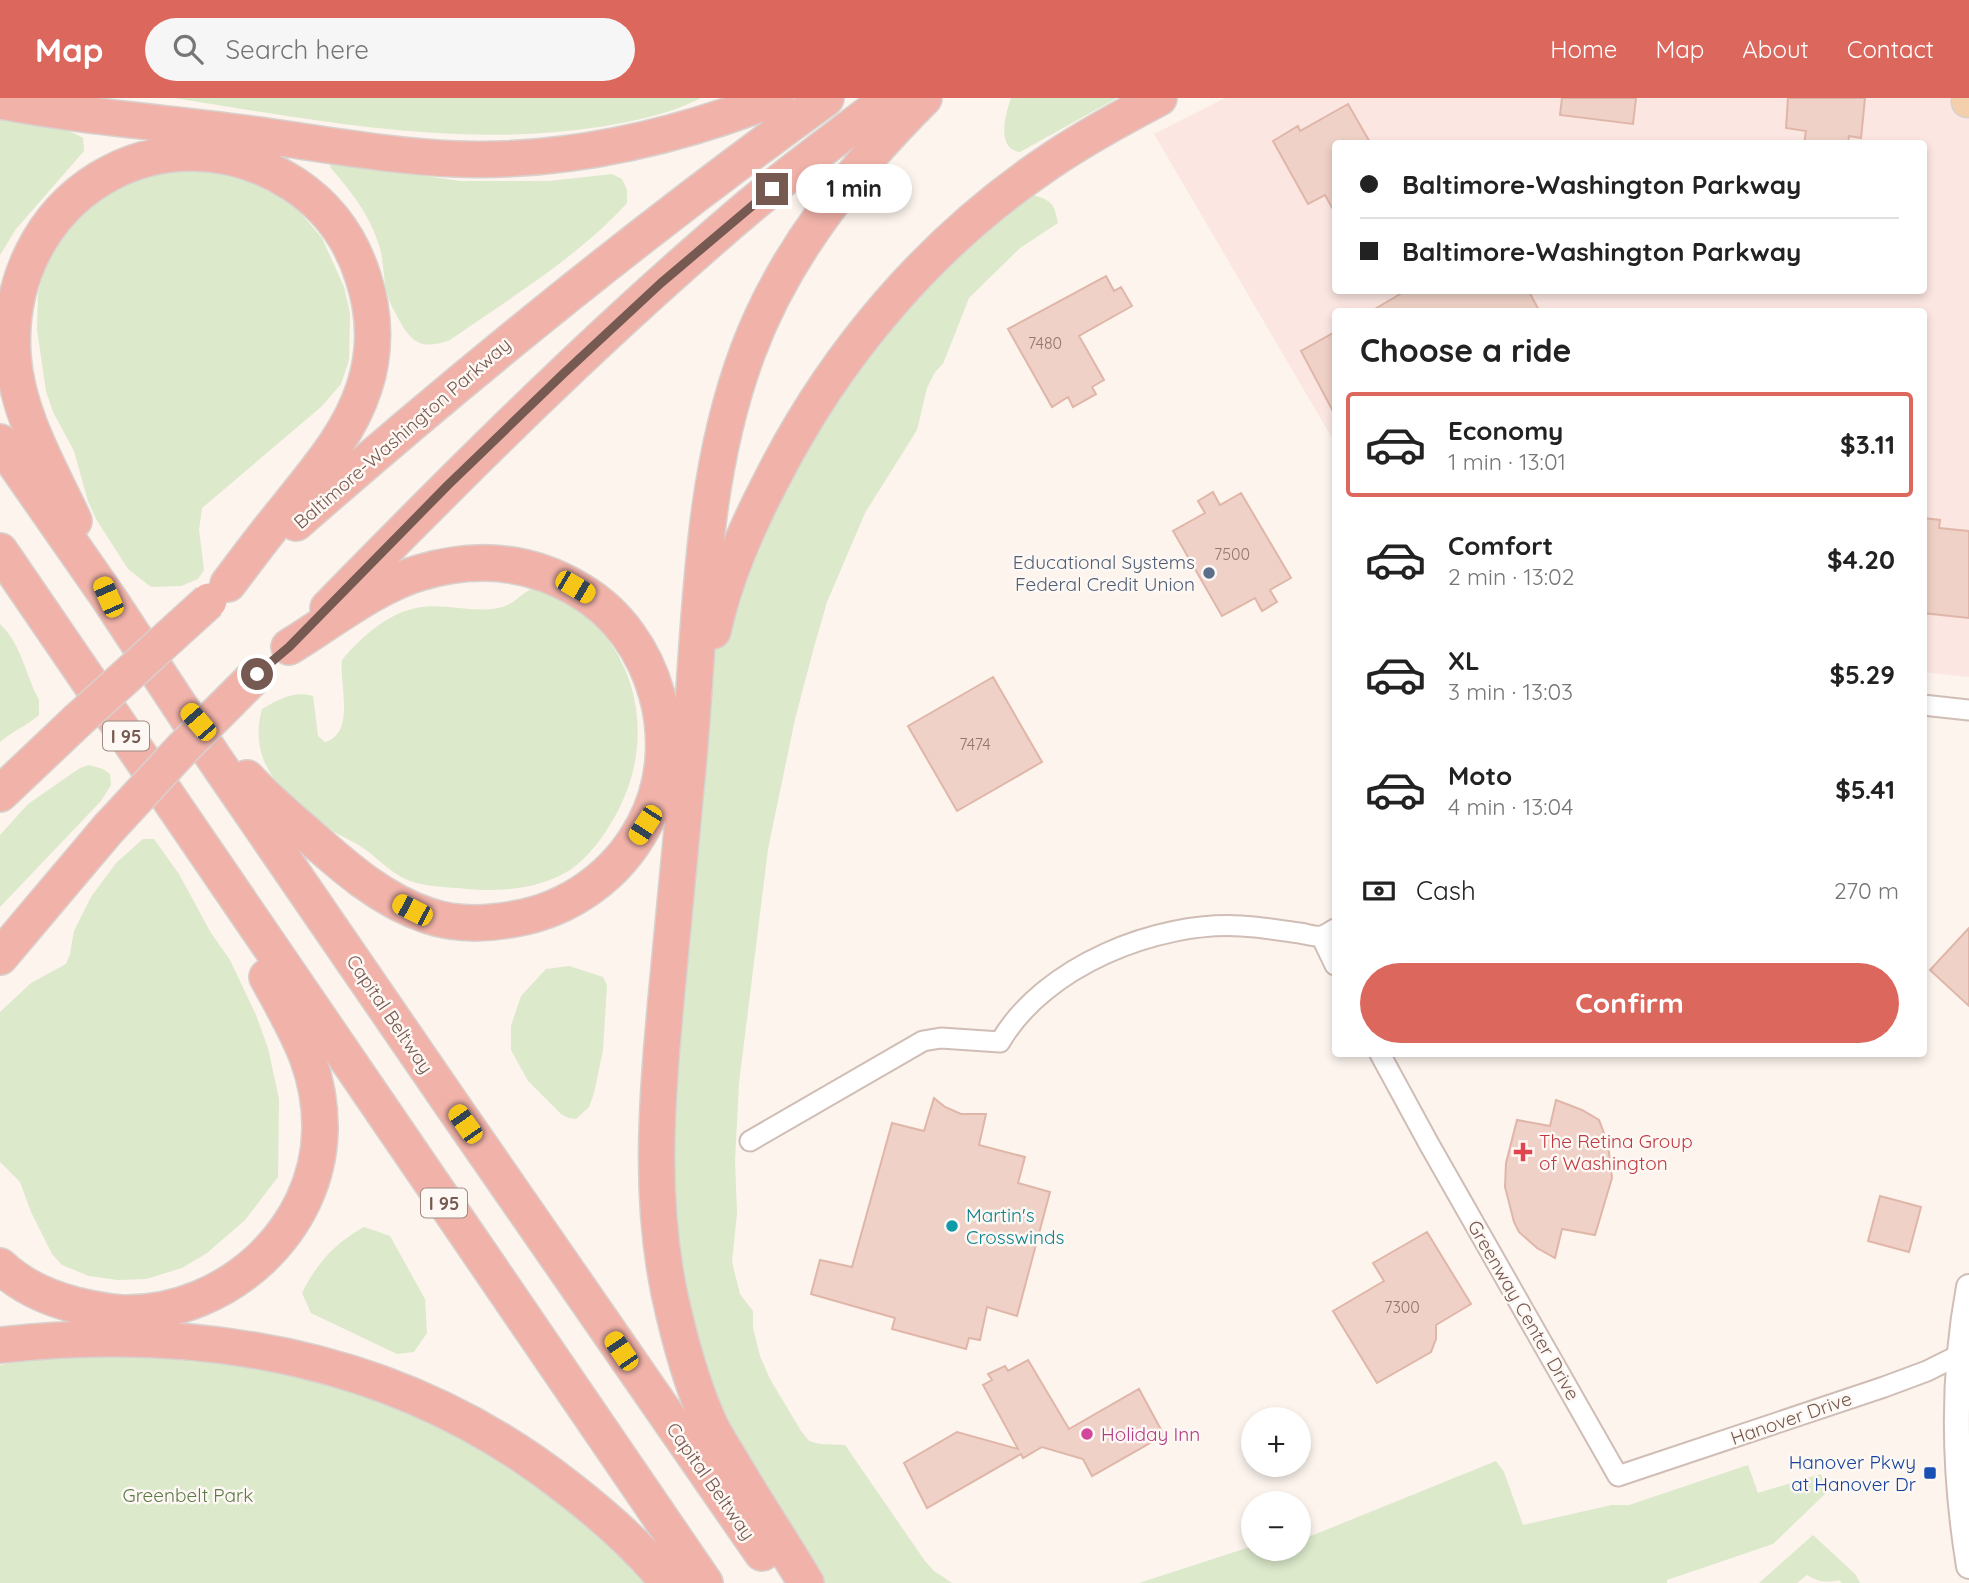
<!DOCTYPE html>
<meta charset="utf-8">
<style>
:root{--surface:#fff;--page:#f6f6f6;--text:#222;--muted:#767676;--line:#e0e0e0;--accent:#db675d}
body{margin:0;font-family:Quicksand,sans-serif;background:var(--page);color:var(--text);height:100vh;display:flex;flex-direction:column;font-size:26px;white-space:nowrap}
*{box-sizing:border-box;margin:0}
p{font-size:23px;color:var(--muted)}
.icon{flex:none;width:38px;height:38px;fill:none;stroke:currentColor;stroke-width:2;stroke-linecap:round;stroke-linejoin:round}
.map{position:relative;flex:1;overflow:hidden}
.drawer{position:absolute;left:1332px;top:210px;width:595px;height:749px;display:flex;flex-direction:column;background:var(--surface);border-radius:7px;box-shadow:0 4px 10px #0003}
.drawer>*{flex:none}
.hud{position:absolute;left:1332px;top:42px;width:595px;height:154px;border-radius:7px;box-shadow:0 4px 10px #0003;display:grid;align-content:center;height:154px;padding:0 28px;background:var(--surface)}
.buttons{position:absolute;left:1241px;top:1309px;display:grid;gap:14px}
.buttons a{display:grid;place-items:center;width:70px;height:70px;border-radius:50%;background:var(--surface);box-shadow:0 4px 10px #0003;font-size:35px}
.end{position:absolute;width:32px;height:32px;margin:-16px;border:9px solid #765950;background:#fff;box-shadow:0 0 0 4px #fff}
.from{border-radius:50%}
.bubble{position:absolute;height:49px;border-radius:24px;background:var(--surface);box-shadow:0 4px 10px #0003;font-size:23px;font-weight:700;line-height:49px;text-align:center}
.car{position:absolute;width:21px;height:42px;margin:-21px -10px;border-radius:9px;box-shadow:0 0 5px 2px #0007;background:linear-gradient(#f5c518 24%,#345 0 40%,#f5c518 0 76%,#345 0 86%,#f5c518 0)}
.hud b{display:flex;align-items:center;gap:24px;height:66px;font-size:26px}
.hud b+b{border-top:2px solid var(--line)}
.hud i{width:18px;height:18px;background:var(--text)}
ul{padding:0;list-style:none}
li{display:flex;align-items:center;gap:21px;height:105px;margin:0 14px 10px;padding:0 14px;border:4px solid transparent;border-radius:7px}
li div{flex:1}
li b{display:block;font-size:26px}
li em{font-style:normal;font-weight:700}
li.active{border-color:var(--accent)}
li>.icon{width:63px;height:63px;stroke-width:1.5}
h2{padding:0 28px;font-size:32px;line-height:84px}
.pay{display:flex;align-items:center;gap:18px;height:77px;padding:0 28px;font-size:26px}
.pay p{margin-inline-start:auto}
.primary-button{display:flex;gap:14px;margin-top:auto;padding:14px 28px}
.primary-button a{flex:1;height:80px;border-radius:42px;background:var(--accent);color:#fff;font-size:28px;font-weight:700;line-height:80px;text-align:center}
header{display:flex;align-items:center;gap:42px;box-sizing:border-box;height:98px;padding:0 35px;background:var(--accent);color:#fff}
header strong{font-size:33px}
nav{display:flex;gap:38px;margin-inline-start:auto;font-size:24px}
.search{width:490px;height:63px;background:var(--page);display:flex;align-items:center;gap:18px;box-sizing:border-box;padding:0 24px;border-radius:38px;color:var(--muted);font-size:26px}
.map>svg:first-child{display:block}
</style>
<header>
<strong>Map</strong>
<div class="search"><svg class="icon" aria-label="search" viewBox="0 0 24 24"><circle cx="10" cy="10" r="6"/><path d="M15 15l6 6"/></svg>Search here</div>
<nav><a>Home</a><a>Map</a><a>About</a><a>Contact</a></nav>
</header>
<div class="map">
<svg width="1969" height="1485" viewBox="0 0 1969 1485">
<rect width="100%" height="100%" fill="#fcf4ed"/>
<path fill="#fbe6e2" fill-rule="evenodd" d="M1225,0H1969V579L1923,574V214H1335V345L1154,36ZM1335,46H1923V192H1335Z"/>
<path fill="#dce9cb" d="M174,0H701C670,16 634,23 599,29C456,51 315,22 174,0Z
M1011,0H1117L1020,54C995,51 1006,15 1011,0Z
M0,22C27,22 60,26 83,40L84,53L16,131L0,157Z
M332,64L460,83H549L612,76L622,81L627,92V105C577,160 511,199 450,242C422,252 412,246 398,220C394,212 389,204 387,195C383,180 384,162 379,147C370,117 350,92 330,69Z
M213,72L249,84L293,106L322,140L344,189L350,215L349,262L341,286L321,309L202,410L199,432L204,472L198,481L181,488L151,489L128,471L96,421L88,403L74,353L53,314L46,293L37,232L38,196L45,166L62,130L92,101L157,73Z
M1033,97C1052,103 1054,105 1058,125L1020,150L969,200L943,266L935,274L927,290L917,332L865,415L827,504L814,549L795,621L768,751L739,985L735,1063L737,1115L732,1164L740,1196L753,1213V1230L760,1258L770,1281L801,1333L809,1343L820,1346L845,1347L925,1463L934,1473L952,1485H807L713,1332L658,1121L717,514L760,404L940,152Z
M540,489C633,528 664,633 614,720C603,739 589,759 570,772C539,791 503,794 467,791C448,789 428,789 410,783C389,775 376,757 357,746C343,738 329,733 316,723C280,695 248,661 262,611C277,602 295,592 313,598L318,638L325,644C356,635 339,586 342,562C362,538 390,513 422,509C447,506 473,515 498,510C519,506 520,492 540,489Z
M0,526C22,547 25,576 39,602V617C27,628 12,633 0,644Z
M89,667L103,671L110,676L111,687L101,703L0,809V737L28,706L80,670Z
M143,741H154L179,776L211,835L230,862L256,917L268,950L279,1001L278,1079L245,1122L207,1155L182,1170L146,1181L118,1182L89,1178L62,1167L52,1156L31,1114L20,1084L0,1064V914L31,885L66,866L70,856L74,833L91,799L116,765Z
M569,868L603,879L607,887L603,952L594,995L589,1009L576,1021L568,1020L561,1016L528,983L511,952V928L521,898L546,871Z
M364,1129L390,1138L425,1201L427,1235L414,1254L397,1256L311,1215L302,1195C317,1165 335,1145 364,1129Z
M113,1258H182L261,1270L309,1280L409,1311L544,1386L656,1485H0V1267L31,1261Z
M1496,1363L1504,1374L1523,1427L1612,1407H1629L1748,1367L1758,1395L1821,1376L1827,1394L1773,1446L1667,1482V1485H1139L1253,1448V1451H1298L1299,1441L1306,1440Z
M1813,1437L1856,1477L1860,1485H1842L1839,1482C1825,1485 1819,1484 1807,1477L1797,1485H1759Z"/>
<path fill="#efd1c7" stroke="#e0b6a8" stroke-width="2" d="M1562,0H1636L1633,26L1560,17Z
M1788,0H1865L1861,40L1849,38L1848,46H1804L1806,33L1786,30Z
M1348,6L1371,46H1335V115L1325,97L1308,106L1273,43L1298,28L1300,33Z
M1106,178L1114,193L1121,189L1132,208L1079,238L1104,282L1092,289L1096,296L1073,309L1068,299L1052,309L1008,231Z
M1407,192H1528L1540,214H1370Z
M1335,234V317L1301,253Z
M1213,394L1220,407L1241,395L1291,480L1270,492L1277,504L1262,513L1255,500L1222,518L1173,433L1205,415L1198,403Z
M1923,420L1940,422L1939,430L1969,433V520L1923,515Z
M993,579L1042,664L957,713L908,628Z
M1969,830V908L1930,872Z
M934,1000L945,1009L961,1016H986L979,1047L1025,1059L1018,1085L1050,1094L1017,1218L987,1209L980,1242L969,1240L966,1251L892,1231L895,1220L811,1196L820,1162L852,1169L892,1025L924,1033Z
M1556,1002L1582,1012L1599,1022L1608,1046L1612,1080L1595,1137L1562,1131L1555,1160L1537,1150L1519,1134L1514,1124L1505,1089L1506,1065L1517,1022L1550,1028Z
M1880,1098L1921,1109L1909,1154L1868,1143Z
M1427,1134L1471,1206L1436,1227V1241L1431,1254L1377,1285L1333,1213L1384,1183L1373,1165Z
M1028,1262L1069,1331L1139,1291L1164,1337L1092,1378L1083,1361L1042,1349L1023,1360L1021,1356L927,1410L904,1365L957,1334L1018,1351L983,1287L992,1282L988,1276L1005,1268L1008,1273Z"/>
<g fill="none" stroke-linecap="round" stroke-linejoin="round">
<g stroke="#d0bdb5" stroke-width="23">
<path id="minor" d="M1923,607L1969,612
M1321,838L1335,867
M1380,956L1429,1046L1618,1378L1884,1289L1927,1273L1961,1256
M750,1043L923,943L941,940L1000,944C1044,868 1157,823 1241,828C1263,829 1284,833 1305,836C1310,837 1317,839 1321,838C1325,838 1331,833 1335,831"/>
</g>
<g stroke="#d0bdb5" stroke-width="28">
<path id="tertiary" d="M1969,1189C1952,1280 1954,1376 1969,1468"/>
</g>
<g stroke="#d9d1ce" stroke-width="33">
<path id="primary" d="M1967,4L1968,0"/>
</g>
<g stroke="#d9d1ce" stroke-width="38">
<path id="motorway" d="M0,3C78,18 157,24 236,34C308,43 384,58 456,61C567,65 674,40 776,0
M0,344L108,499L214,660L450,1004L762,1455
M74,423C50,371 17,316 13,258C2,101 161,0 295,87C328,109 351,141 363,179C375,215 376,254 364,290C349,336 317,372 287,410C266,435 247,461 228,486
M296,425C467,275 642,133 826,0
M0,453L705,1485
M328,510C464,371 602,233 751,107C796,70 843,35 890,0
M713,533C724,482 746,431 770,385C834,257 930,144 1049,64C1084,40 1121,20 1159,0
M247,680C265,700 285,717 306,735C343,768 381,802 429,818C456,827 487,826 514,821C569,812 618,777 644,727C687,648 657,537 579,492C529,462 475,458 419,475C377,487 327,526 289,549
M0,696L77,623
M0,859L108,731
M0,1168C20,1187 48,1200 75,1207C92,1211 110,1215 127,1215C227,1215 318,1133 320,1032C321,970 295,931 267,879
M0,1247C206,1225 402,1259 568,1390C604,1418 640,1449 668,1485
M806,1485C783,1446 758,1409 735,1370C727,1356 718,1343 711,1329C694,1293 683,1254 674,1216C647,1108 657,1000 667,891C674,817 681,743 688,669C701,530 698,386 748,253C784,156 852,72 924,0"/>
</g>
<use href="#minor" stroke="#fff" stroke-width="19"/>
<use href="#tertiary" stroke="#fff" stroke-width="24"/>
<use href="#primary" stroke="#f4cfac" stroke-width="30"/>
<use href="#motorway" stroke="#f0b2a9" stroke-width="35"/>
<g stroke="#d9d1ce" stroke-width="38" stroke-linecap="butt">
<path id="motorway-bridge" d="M77,623L209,503
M108,731L183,650L257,576"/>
</g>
<use href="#motorway-bridge" stroke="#f0b2a9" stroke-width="35"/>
</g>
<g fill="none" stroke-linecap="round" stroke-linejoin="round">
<path stroke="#765950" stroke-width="9" d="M257,576L289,549L448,387L563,276L661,185L772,91"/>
</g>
<circle fill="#5c6f8a" stroke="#fef8f4" stroke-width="2.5" cx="1209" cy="475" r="7"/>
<path fill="#e0444e" stroke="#fef8f4" stroke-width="2.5" d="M1519.5 1043.5h7v7h7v7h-7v7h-7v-7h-7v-7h7z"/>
<circle fill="#0f9aa8" stroke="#fef8f4" stroke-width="2.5" cx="952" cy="1128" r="7"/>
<circle fill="#d1479c" stroke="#fef8f4" stroke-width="2.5" cx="1087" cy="1336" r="7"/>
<rect fill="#1a4fb4" stroke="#fef8f4" stroke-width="2.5" x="1923" y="1368" width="14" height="14" rx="3.5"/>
<g text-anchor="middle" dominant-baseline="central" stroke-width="5" stroke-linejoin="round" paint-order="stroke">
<g font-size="16" fill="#94776e">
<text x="1045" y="245">7480</text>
<text x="1232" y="456">7500</text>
<text x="975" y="646">7474</text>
<text x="1402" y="1209">7300</text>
</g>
<g fill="#fef8f4" stroke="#9f8981" stroke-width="2">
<rect x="103" y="623.5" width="46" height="29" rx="5"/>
<rect x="421" y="1090.5" width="46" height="29" rx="5"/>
</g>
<g font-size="18" font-weight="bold" fill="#765950">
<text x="126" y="638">I 95</text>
<text x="444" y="1105">I 95</text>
</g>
<g font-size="19" fill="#765950" stroke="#fef8f4">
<text transform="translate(402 335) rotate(-41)">Baltimore-Washington Parkway</text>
<text transform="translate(390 916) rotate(56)">Capital Beltway</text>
<text transform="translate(1524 1212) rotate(60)">Greenway Center Drive</text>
<text transform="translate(1791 1320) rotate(-19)">Hanover Drive</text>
<text transform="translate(711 1383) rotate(55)">Capital Beltway</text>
</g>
<g font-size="19" fill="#4e5e75" stroke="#fef8f4" text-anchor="end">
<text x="1195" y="464">Educational Systems<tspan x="1195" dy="22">Federal Credit Union</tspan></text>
</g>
<g font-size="19" fill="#be3a42" stroke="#fef8f4" text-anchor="start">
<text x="1539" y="1043">The Retina Group<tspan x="1539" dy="22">of Washington</tspan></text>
</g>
<g font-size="19" fill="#0d838f" stroke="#fef8f4" text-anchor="start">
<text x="966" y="1117">Martin's<tspan x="966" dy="22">Crosswinds</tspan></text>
</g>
<g font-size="19" fill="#b23c85" stroke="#fef8f4" text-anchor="start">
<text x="1101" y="1336">Holiday Inn</text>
</g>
<g font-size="19" fill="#164399" stroke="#fef8f4" text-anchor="end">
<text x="1916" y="1364">Hanover Pkwy<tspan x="1916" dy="22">at Hanover Dr</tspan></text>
</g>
<g font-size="19" fill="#5e7a49" stroke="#fef8f4">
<text x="188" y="1397">Greenbelt Park</text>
</g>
</g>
</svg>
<div class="buttons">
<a>+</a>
<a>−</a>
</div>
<i class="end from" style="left:257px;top:576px"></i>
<i class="end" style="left:772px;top:91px"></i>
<div class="bubble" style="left:796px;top:66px;width:116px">1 min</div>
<i class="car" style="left:575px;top:489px;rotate:120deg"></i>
<i class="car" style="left:108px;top:499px;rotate:336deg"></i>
<i class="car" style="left:198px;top:624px;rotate:319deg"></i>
<i class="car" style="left:645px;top:727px;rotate:213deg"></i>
<i class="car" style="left:412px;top:812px;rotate:297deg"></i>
<i class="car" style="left:465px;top:1026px;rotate:325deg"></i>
<i class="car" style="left:621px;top:1253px;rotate:326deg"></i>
<div class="hud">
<b><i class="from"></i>Baltimore-Washington Parkway</b>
<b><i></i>Baltimore-Washington Parkway</b>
</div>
<section class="drawer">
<h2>Choose a ride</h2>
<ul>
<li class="active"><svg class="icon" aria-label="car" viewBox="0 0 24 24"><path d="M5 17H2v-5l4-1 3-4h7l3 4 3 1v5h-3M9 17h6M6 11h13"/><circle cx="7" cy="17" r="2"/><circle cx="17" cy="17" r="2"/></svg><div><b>Economy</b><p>1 min · 13:01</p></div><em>$3.11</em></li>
<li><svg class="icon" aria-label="car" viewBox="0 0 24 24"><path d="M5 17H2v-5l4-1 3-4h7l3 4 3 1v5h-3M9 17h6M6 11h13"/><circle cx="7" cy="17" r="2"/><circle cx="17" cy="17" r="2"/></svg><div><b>Comfort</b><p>2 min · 13:02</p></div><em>$4.20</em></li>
<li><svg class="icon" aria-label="car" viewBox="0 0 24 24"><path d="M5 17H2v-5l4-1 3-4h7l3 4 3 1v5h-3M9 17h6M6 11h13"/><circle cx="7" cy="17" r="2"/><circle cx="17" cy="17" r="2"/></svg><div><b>XL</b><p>3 min · 13:03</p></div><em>$5.29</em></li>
<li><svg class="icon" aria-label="car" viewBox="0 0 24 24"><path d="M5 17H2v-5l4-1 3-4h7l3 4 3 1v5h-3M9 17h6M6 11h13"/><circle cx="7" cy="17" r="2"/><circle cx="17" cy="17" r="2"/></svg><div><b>Moto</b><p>4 min · 13:04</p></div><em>$5.41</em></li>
</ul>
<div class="pay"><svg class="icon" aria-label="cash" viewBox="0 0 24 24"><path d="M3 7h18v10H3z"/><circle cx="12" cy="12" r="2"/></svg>Cash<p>270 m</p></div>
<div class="primary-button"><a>Confirm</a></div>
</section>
</div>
